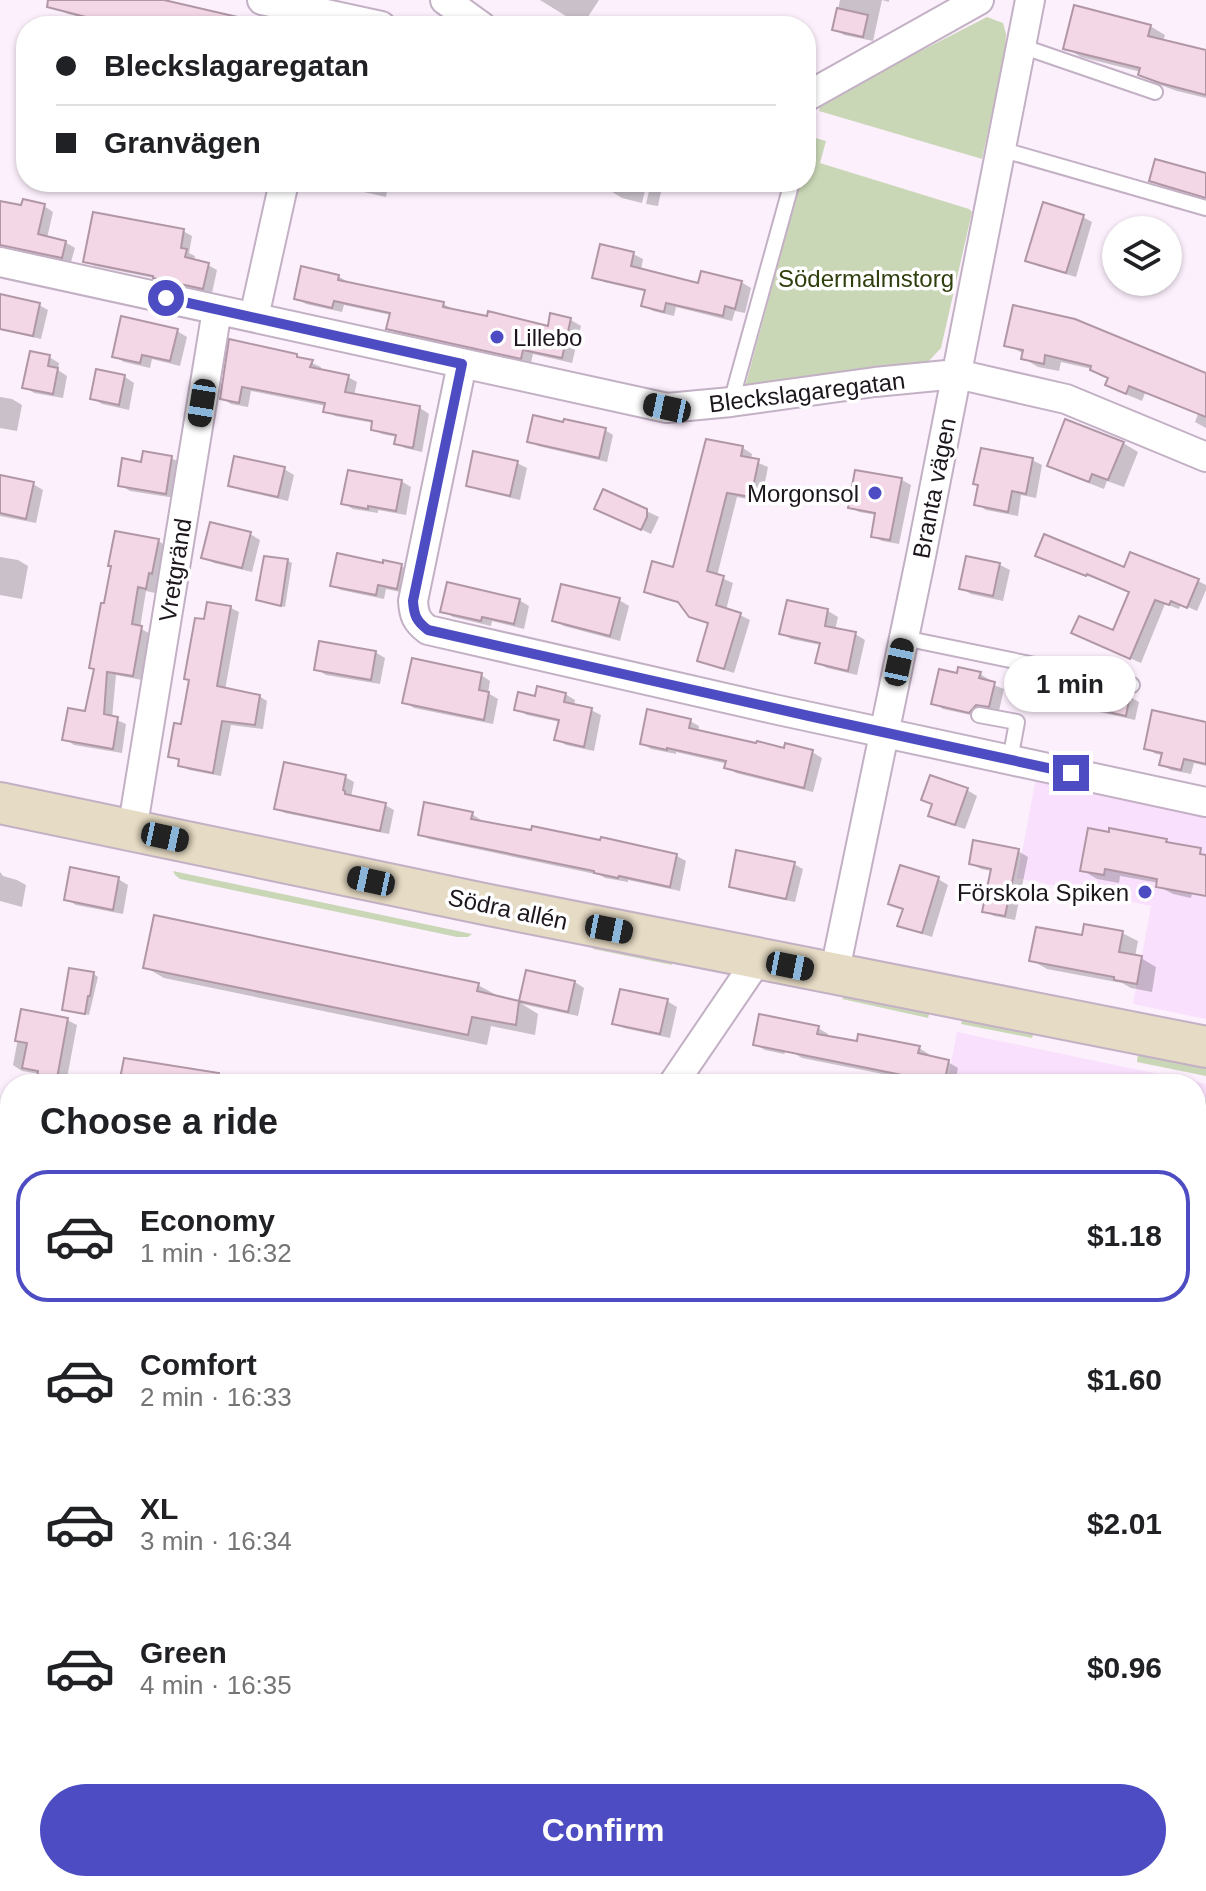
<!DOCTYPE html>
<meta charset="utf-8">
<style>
:root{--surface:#fff;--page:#f6f6f6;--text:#202124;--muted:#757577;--line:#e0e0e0;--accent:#4d4cc2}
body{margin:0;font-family:Arial,sans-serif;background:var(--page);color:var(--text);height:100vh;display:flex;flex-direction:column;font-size:30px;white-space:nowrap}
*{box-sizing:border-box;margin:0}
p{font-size:26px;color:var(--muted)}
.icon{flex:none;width:44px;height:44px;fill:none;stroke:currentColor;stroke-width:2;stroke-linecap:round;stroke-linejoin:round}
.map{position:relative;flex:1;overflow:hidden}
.drawer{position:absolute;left:0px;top:1074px;width:1206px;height:818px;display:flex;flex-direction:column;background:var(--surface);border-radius:32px 32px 0 0;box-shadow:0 2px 6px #0004}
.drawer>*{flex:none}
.guide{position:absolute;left:16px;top:16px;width:800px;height:176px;border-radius:32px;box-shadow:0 2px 6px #0004;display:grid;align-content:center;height:176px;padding:0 40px;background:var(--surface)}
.buttons{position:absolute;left:1102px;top:216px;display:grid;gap:16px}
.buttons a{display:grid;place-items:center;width:80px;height:80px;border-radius:50%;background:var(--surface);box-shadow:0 2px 6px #0004;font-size:40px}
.end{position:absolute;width:36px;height:36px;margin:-18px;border:10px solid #4d4cc2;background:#fff;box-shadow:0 0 0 4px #fff}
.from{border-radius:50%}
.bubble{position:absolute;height:56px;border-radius:28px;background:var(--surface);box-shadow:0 2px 6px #0004;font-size:26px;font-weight:800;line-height:56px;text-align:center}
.car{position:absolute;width:24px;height:48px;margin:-24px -12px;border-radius:10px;box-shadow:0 0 6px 2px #0007;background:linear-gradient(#222 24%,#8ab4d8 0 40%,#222 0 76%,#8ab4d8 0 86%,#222 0)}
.guide b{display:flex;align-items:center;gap:28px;height:76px;font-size:30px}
.guide b+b{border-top:2px solid var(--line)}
.guide i{width:20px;height:20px;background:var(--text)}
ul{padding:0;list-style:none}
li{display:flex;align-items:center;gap:24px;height:132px;margin:0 16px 12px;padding:0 24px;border:4px solid transparent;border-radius:32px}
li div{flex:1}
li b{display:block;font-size:30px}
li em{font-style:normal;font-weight:800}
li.active{border-color:var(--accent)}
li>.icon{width:72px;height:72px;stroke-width:1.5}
h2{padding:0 40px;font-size:36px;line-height:96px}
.cta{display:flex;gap:16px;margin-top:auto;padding:16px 40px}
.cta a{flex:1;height:92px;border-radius:48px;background:var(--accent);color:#fff;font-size:32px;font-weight:800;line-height:92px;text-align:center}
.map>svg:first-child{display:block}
</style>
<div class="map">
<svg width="1206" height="1891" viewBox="0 0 1206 1891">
<rect width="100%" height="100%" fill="#fcf0fd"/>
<path fill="#f9e0fc" d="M1037,773L1206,812V1019L1133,1004L1151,906L1017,878Z
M957,1032L1206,1084V1234L1196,1233V1084H947Z
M10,1741V1805L0,1819V1742Z"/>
<path fill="#cad7b7" d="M987,17L1003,23L1006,34L1005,54L982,159L819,111L821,102Z
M812,137L826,141L820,163L969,209L972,212L941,348L927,363L745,387L800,182H806V158Z
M173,871L472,934L468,937H457L180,879L175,875Z
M594,943L670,957L672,965L593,949Z
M845,994L930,1011L928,1018L842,999Z
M963,1017L1034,1033L1032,1038L961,1024Z
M1138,1053L1206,1067V1076L1137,1062Z
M10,1607V1741L0,1742V1608Z
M1206,1737V1891H0V1859L10,1846V1882H1196V1739Z"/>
<path fill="#0003" d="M61,0H155L274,26H117L68,14L58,9Z
M540,0H599L582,26Z
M840,0H889V2L882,0L873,41L844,35L834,29Z
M628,17L670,26H626Z
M1150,26L1165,35L1163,41L1206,52V98L1177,91L1155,83L1140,74L1141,72L1081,57L1066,48Z
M1206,178V199L1161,186L1151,180Z
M319,182H389L386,197Z
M611,182H647L642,203L622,198L609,190Z
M651,182H663L658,206L646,204Z
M0,203L23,208L44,206L53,212L47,238L65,242L75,248L71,262L23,252L0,239Z
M1083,217L1092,222L1076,277L1038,266L1028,260Z
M183,231L192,236L189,253L195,256L194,261L208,265L217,270L212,293L164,282L159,279L95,266L86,261Z
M633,254L643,259L641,270L700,285L741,282L751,288L745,313L735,311L732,321L676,307L674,316L653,311L644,305L647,292L604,282L594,277Z
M302,269L339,277L349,282L443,304L453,309L488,319L549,328L552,316L571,320L581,326L572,363L533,354L531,363L398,334L389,328L391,315L344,305L342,312L306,304L296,298Z
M0,297L39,305L48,310L41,339L0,330Z
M177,331L187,337L180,366L152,359L150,368L124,362L114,356Z
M1006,344L1206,374V428L1195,422L1198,414L1145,393L1142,401L1123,393L1107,384L1110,379L1092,369L1061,362L1059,371L1038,367L1023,358L1024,354Z
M296,356L321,367L320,371L348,377L357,382L354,396L420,408L429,414L422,452L405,448L396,443L397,437L382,434L373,429L374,423L335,416L326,411V406L251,391L248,407L231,404L222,398Z
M49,357L59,363L58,370L67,376L63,398L34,393L25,387Z
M98,372L125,377L134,383L129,410L102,404L92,398Z
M0,397L12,399L22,405L17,431L0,428Z
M605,430L613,435L607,462L538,446L529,441Z
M1123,443L1138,452L1124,487L1107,481L1104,489L1065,474L1049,465Z
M743,448L752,454L751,460L768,467L761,502L737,497L717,576L733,583L726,610L740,615L750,620L734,673L709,665L699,660L710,624L690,615L682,604L656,597L646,591L675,569Z
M171,458L181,463L175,498L130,491L120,485L143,464Z
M1032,460L1042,465L1036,498L1021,495L1018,516L986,510L977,504Z
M517,463L527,468L520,500L478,490L468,485Z
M284,469L294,475L288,501L240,490L230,485Z
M0,478L33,484L43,490L36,523L0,516Z
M902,480L911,485L899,544L882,541L873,536L877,515L859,512L850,507Z
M401,481L411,487L406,515L378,510V513L353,509L343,503Z
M604,491L659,517L651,534L606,513Z
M250,534L260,540L252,572L214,563L204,557Z
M158,541L167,546L161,577H158L155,593L146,591L140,628L150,634L142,680L116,675L112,718L126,724L122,753L74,745L65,739L87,713L106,606Z
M0,557L18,560L28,566L22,599L0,595Z
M968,558L1000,565L1010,570L1003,601L971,594L961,588Z
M288,561L292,563L285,607L263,601Z
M1047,561L1198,581L1206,585V590L1197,611L1181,604L1179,609L1165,604L1141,663L1084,638L1115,633L1131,592Z
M384,566H401L410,571L405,593L386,589L384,599L341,590L332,585Z
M519,600L529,606L524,629L492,621L491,626L453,617L443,611Z
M619,600L629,606L620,641L564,626L554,620Z
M788,603L828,611L838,617L835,630L855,634L865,640L857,675L827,668L817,662L821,645L791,639L781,633Z
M231,608L239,612L225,690L259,696L267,701L263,729L231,725L221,776L189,770L180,765L179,761L170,756L183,727L206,622Z
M375,652L385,658L380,684L326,675L316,669Z
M980,674L990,680L989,683L1004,689L999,711L987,710L980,717L943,709L934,703L958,675Z
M481,675L490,681L488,693L498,699L493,724L414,708L405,702Z
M565,694L575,700L574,706L591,710L601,715L594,751L566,745L556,739L560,722L527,715L517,709L537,698Z
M1130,697L1139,702L1135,720L1072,706L1062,700Z
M690,721L699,726L698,732L786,750L812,752L822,758L813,792L736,773L727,767L728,764L676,752V754L651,749L642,743Z
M1206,724V766L1194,763L1191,774L1171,770L1161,764L1163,755L1156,754L1146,748Z
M345,777L354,782L351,797L385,805L394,810L389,834L285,813L276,808Z
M931,777L967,790L977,796L965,829L940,821L930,815L934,805Z
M472,814L481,820V823L677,856L686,861L680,891L628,880V882L605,878L600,875L429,839L420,834Z
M1166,841L1200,856L1191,898L1173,894L1158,886L1159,883L1120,876L1119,883L1097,879L1082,870Z
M1018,851L1028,857L1015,920L994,916L984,911L992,871L981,869L971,863Z
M794,864L803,869L795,902L740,891L731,886Z
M0,872L3,876L17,880L26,885L22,907L0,901Z
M118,879L128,885L123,914L76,905L66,899Z
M938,879L948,885L932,937L910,930L900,925L904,910L891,904Z
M1122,933L1138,941L1135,957L1141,958L1156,967L1152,992L1131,988L1122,983L1047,969L1031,960L1084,938Z
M145,967L478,985L498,996L497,998L521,1003L528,972L575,982L584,988L578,1016L522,1004L538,1014L535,1035L491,1026L487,1045L164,978Z
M71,970L94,974L98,977L89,1015L69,1011Z
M667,1001L677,1007L670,1038L624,1028L614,1022Z
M23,1012L67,1020L77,1025L67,1078L80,1084H38L40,1074L22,1071L13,1065Z
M804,1025L818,1028L828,1034L827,1038L919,1048L929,1054L928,1058L948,1062L958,1068L955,1084H918V1081L802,1058L792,1052L797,1035L784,1054L765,1050L755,1044Z
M125,1060L280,1084H121Z
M1072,1074L1122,1084H1070Z
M1196,1098L1206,1100V1206L1196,1204Z
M3,1161L10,1162V1193L0,1188Z
M1196,1264L1206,1266V1346L1196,1344Z
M0,1342H10V1390H0Z
M1200,1400L1206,1401L1205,1555L1196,1554V1418Z"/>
<path fill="#f3d7e6" stroke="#b197a5" stroke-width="2" d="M48,0H164L242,18L241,26H121L47,7Z
M1074,5L1151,25L1148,36L1206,50V95L1160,83L1138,75L1140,68L1063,49Z
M837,8L868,15L863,37L832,30Z
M1155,159L1206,173V198L1149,181Z
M23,199L45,204L38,234L66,241L62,258L0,245V201L21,205Z
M1043,202L1084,215L1066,273L1025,261Z
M93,212L184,229L181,248L187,249L185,257L209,263L203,289L153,278V276L83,262Z
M600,244L634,252L631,266L698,283L701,271L742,281L735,309L725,306L723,316L666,303L664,312L641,306L645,290L592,278Z
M301,266L339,275L338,280L444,302L443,307L487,316L488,311L548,326L550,313L571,318L562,358L523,350L521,359L386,329L390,313L334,301L332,308L294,299Z
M0,294L40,303L33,336L0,329Z
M1013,305L1075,319L1206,373V417L1129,386L1126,394L1105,385L1108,378L1090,370L1091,366L1045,355L1044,364L1021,359L1023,350L1004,346Z
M121,316L178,329L170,361L142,355L140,363L112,357Z
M229,339L297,354V357L313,360L310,367L349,375L345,392L420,406L413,448L394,444L396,435L371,430L372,421L323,412L325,403L242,387L239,403L220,399Z
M30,351L50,355L48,366L58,368L53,394L22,388Z
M96,369L125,375L119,405L90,399Z
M533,415L563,422L564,419L606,428L599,458L527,442Z
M1065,419L1124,442L1108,480L1092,474L1089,482L1047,466Z
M706,439L743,446L741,456L759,459L751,497L727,493L707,571L724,576L716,605L741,613L724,669L697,661L708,623L689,617L678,602L644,592L652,561L673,567Z
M981,448L1033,458L1026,494L1012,491L1008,512L974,505L978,485L973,484Z
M143,451L172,456L166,494L118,486L122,458L141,462Z
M473,451L518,461L510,496L466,486Z
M234,456L285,467L278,497L228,486Z
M348,470L402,480L396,511L368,506V509L341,504Z
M855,470L902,478L890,540L871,537L875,513L848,508Z
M0,475L34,482L26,519L0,513Z
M603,489L647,509V517L641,530L594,509Z
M210,522L251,532L242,568L201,558Z
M115,531L159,539L152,574L149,573L146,589L138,587L132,624L142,626L133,676L107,672L104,714L118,717L113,749L62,740L68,708L85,711L94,669L89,668L101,603H104L111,566H108Z
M1044,534L1124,567L1130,552L1199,579L1187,608L1171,601L1169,605L1155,600L1130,659L1071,633L1079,616L1113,630L1129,592L1087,574L1086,576L1035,556Z
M337,553L383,563V560L402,564L397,589L378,585L376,595L330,586Z
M264,556L288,559L281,606L256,600Z
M966,556L1000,563L993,596L959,589Z
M447,582L520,599L514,624L482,617L481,621L440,612Z
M561,584L620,598L610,636L552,621Z
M787,600L828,609L825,626L856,632L848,671L815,663L820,643L779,634Z
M207,602L231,606L217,686L260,695L255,725L222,721L213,773L178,766L179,759L168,757L174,723L181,724L189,680L184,679L195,618L204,619Z
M319,641L376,651L371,680L314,670Z
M412,658L482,673L479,690L489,692L484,720L402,703Z
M958,667L981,672L979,678L995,682L989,707L976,705L969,713L931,704L939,669L957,673Z
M1064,681L1130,695L1126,716L1060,701Z
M537,686L566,693L564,702L592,708L584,747L554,740L559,720L514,710L518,692L535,696Z
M647,709L691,719L689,728L756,743L757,741L784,748L785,743L813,750L804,788L724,768L726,761L667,748V750L640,744Z
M1152,710L1206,722V764L1184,759L1181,770L1159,765L1162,753L1144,749Z
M284,762L346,775L343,790L345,791V794L386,803L380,831L274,809Z
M930,775L968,788L955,825L928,816L932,804L921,800Z
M424,802L473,812L471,819L531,830L532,826L600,840L601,837L677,854L670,887L619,876L618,878L594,873V871L418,835Z
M1088,828L1109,832V828L1167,839L1166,842L1201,848L1200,854L1206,855V896L1156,887L1157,879L1105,869L1104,875L1080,871Z
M973,840L1019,849L1005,916L982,912L991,869L969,864Z
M736,850L795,862L786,899L729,887Z
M900,865L939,877L922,933L897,926L903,909L888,904Z
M70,867L119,877L113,910L64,900Z
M154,915L479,983L477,991L519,1001L516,1025L472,1017L468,1035L143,968Z
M1084,924L1123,931L1119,952L1142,956L1137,984L1114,980V977L1029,961L1036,927L1082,935Z
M69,968L94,972L90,996H88L85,1014L62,1010Z
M526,970L575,981L568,1012L519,1001Z
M620,989L668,999L660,1034L612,1024Z
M21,1009L68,1018L56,1084H36L38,1071L22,1068L27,1043L15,1041Z
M759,1014L819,1026L817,1034L857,1041L858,1034L920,1046L918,1053L949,1060L944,1084H915L917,1078L753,1045Z
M124,1058L219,1073V1084H119Z"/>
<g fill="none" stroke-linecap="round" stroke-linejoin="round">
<g stroke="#c3b0c5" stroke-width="18">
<path id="lane" d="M1021,46L1155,92
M806,121V128
M1000,149L1206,208
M731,402L792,182
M904,638L1132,685
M979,715L1017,722L1010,760
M1196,1245L1206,1247"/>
</g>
<g stroke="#c3b0c5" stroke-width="32">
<path id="street" d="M262,0L381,26
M445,0L481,26
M806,97L979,0
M0,262L667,408L731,402L875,382L957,374L1066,399L1206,457
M254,317L284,182
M462,364L413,601C414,615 416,621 428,630L778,710L1206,802
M132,831L217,310
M834,975L921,556L1030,0
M673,1084L758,959
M0,1124L10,1126
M0,1425H10
M0,1837L10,1825"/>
</g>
<g stroke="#c3b0c5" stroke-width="44">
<path id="secondary" d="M0,803L489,905L1206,1047"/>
</g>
<use href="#lane" stroke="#fff" stroke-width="14"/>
<use href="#street" stroke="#fff" stroke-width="28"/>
<use href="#secondary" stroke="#e6dbc4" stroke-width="40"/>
</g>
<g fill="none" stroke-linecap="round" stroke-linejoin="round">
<path stroke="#4d4cc2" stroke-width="10" d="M166,298L462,364L413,601C414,615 416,621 428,630L809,716L1071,773"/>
</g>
<g fill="#4d4cc2" stroke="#fff" stroke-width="3">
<circle cx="497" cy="337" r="8"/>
<circle cx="875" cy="493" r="8"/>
<circle cx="1145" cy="892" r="8"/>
</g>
<g text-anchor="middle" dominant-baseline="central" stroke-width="7" stroke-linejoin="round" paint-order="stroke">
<g font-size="24" fill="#2f3f0d" stroke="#fff">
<text x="866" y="278">Södermalmstorg</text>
</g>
<g font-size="24" fill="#1d161d" stroke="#fff" text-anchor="end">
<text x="513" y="337" text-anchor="start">Lillebo</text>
<text x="859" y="493">Morgonsol</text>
<text x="1129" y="892">Förskola Spiken</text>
</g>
<g font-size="24" fill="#1d161d" stroke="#fff">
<text transform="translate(807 392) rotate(-7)">Bleckslagaregatan</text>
<text transform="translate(934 488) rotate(-79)">Branta vägen</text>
<text transform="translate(175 570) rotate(-81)">Vretgränd</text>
<text transform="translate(508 909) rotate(12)">Södra allén</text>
</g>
</g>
</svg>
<div class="buttons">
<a><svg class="icon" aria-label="layers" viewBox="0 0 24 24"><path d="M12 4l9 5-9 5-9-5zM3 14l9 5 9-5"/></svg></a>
</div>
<i class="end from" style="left:166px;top:298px"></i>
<i class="end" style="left:1071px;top:773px"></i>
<div class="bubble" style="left:1004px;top:656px;width:132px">1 min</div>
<i class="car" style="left:202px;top:403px;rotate:189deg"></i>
<i class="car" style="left:667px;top:408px;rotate:282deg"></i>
<i class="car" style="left:899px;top:662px;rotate:12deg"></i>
<i class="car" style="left:165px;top:837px;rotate:102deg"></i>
<i class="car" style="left:371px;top:881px;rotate:282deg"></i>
<i class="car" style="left:609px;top:929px;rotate:101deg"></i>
<i class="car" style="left:790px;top:966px;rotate:101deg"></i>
<div class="guide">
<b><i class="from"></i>Bleckslagaregatan</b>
<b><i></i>Granvägen</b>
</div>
<section class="drawer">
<h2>Choose a ride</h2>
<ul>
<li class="active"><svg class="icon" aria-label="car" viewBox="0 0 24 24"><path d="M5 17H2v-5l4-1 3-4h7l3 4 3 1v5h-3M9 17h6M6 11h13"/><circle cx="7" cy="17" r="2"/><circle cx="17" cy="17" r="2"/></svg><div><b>Economy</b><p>1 min · 16:32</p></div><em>$1.18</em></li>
<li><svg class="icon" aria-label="car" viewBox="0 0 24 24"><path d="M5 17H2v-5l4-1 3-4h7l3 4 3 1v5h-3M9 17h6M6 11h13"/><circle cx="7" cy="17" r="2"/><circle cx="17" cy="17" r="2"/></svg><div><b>Comfort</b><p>2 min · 16:33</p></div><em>$1.60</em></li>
<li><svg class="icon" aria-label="car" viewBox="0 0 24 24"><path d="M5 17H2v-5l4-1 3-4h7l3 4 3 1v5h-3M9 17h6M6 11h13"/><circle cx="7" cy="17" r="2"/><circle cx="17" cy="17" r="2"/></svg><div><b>XL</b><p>3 min · 16:34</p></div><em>$2.01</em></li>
<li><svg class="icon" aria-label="car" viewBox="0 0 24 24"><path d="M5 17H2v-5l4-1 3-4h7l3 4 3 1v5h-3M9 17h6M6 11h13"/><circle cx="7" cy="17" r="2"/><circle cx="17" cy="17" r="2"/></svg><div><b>Green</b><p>4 min · 16:35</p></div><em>$0.96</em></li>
</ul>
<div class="cta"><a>Confirm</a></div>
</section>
</div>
